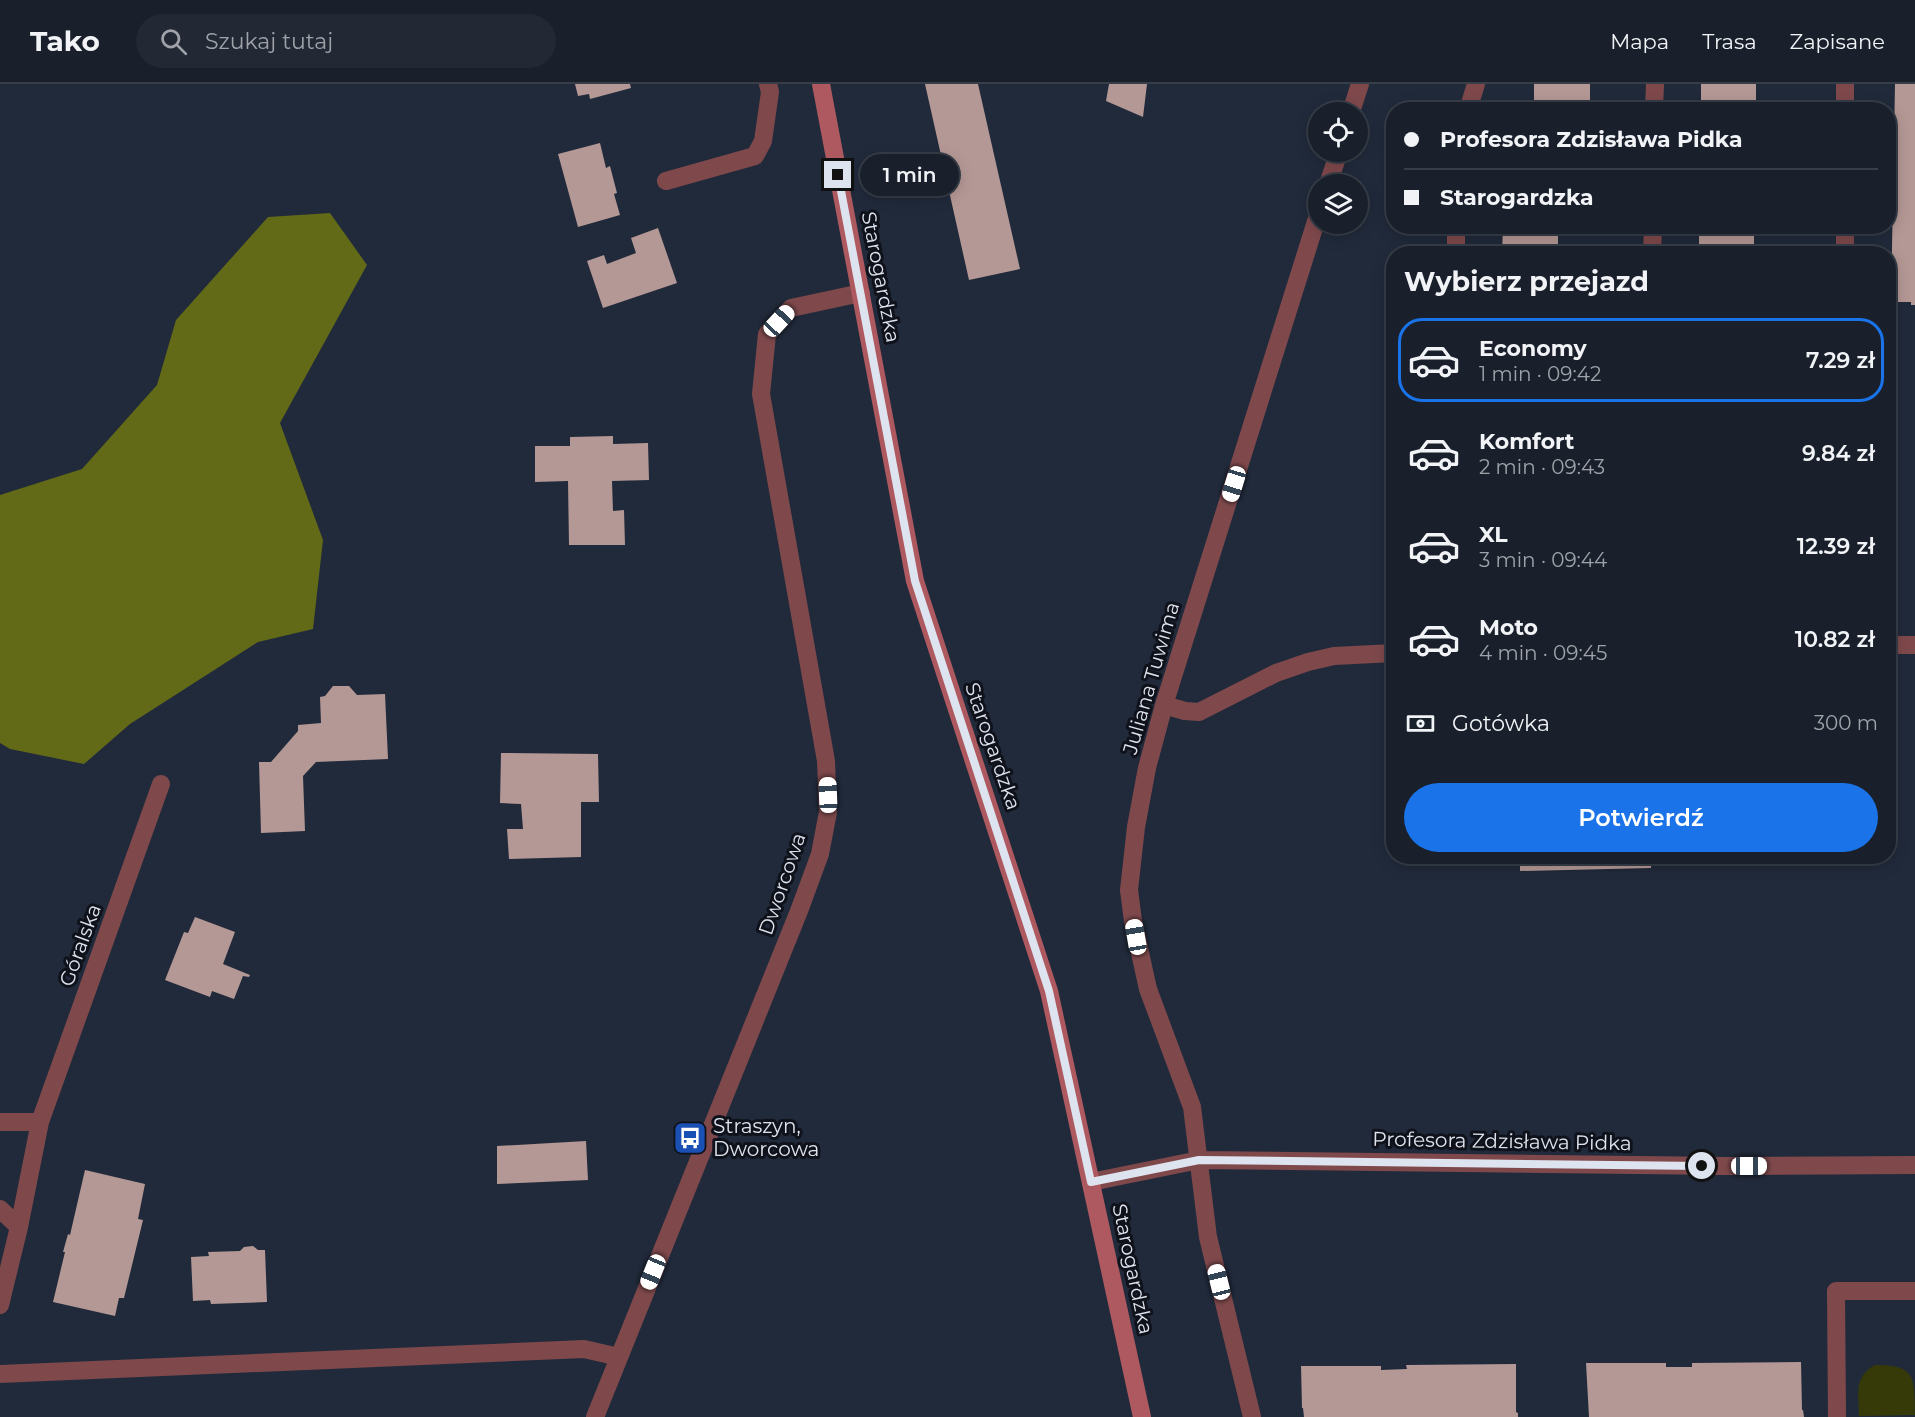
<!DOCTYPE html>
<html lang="pl">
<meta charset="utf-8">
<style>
:root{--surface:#19202c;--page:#222834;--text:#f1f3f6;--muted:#9fa3a9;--line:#373e48;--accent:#1a73e8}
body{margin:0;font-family:Montserrat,sans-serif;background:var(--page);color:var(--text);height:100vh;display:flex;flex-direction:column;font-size:22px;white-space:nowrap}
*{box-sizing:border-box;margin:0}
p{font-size:20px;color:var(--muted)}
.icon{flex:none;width:33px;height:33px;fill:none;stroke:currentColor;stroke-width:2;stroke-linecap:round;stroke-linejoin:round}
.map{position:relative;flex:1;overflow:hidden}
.sheet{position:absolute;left:1386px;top:162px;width:510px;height:618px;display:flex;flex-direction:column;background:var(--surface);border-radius:24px;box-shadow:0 3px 15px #0003,0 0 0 2px var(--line)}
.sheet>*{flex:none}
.hud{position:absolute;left:1386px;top:18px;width:510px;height:132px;border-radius:24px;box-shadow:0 3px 15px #0003,0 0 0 2px var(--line);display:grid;align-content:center;height:132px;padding:0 18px;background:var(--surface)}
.tools{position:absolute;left:1308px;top:18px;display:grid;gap:12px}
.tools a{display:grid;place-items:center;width:60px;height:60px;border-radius:50%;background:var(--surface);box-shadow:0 3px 15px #0003,0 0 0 2px var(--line);font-size:30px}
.end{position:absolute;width:27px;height:27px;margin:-14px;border:8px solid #dee4ef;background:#111;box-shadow:0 0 0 3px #111}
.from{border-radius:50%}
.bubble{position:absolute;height:42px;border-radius:21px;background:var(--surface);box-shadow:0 3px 15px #0003,0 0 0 2px var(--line);font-size:20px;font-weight:600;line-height:42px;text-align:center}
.car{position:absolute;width:18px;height:36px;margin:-18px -9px;border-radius:8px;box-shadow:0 0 4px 2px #0007;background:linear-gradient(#fff 24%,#345 0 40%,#fff 0 76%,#345 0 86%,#fff 0)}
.hud b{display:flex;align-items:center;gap:21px;height:57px;font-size:22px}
.hud b+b{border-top:2px solid var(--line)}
.hud i{width:15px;height:15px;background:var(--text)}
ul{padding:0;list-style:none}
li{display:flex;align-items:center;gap:18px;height:84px;margin:0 12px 9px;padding:0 6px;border:3px solid transparent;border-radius:24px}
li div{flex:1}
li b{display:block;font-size:22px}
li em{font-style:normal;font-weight:600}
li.current{border-color:var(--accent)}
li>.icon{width:54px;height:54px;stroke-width:1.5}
h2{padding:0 18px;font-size:27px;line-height:72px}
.pay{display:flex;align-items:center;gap:15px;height:66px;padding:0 18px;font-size:22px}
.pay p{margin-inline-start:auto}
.cta{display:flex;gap:12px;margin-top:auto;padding:12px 18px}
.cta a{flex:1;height:69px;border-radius:36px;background:var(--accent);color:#fff;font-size:24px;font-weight:600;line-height:69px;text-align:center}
header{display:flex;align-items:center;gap:36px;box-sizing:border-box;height:84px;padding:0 30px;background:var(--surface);border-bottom:2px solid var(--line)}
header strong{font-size:28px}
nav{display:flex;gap:33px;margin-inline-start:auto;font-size:21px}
.search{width:420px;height:54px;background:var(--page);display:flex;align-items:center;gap:15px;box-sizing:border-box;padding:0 21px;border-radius:33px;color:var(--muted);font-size:22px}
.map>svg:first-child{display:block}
</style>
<header>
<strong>Tako</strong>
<div class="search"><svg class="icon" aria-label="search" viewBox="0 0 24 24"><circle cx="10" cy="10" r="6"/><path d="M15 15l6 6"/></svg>Szukaj tutaj</div>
<nav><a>Mapa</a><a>Trasa</a><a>Zapisane</a></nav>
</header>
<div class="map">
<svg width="1915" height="1333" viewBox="0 0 1915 1333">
<rect width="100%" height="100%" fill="#212a3b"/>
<path fill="#363a08" d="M1875,1281C1915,1281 1915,1292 1915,1331L1859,1332C1859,1310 1853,1293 1875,1281Z"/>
<path fill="#626917" d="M330,129L367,181L280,339L323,456L313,545L258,558L130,640L84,680L10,665L0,659V411L82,385L157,301L176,236L268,133Z"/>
<path fill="#b49895" d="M575,0H630L631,4L590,15L589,10L578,12Z
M925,0H978L1020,185L969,196Z
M1109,0H1147L1143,33L1106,17Z
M1534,0H1590V26H1534Z
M1701,0H1756V26H1701Z
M1895,0H1915V221H1911V218H1891Z
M600,59L606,84L610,82L617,109L614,110L620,131L578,143L558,70Z
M1503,142H1558V170H1502Z
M1699,142H1754V170H1699Z
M658,144L677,199L603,224L587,177L604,171L607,180L636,169L631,154Z
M613,352V360L648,359L649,396L612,397L613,427L624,426L625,461H569L568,397L535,398V362H570V353Z
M333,602H349L357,611L385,610L388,675L316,678L303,692L305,747L261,749L259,678H271L298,647V641L321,639L320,613L325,612Z
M501,669L598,670L599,718H581V773L509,775L507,745H523L521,720L500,719Z
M1520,772H1651V784L1520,787Z
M195,833L235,848L223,880L250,891L249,893L243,892L234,915L212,907L210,913L165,896L184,848L188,849Z
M586,1057L588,1096L497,1100V1062Z
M85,1086L145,1100L138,1135L143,1136L124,1214H119L115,1232L53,1218L65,1168H63L68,1150L70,1151Z
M253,1162L258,1166H265L267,1218L211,1220L210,1216L193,1217L191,1173L209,1172L208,1168L240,1167L244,1163Z
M1801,1278L1802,1326H1803L1804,1333H1589L1586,1279H1666V1283H1692V1279Z
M1516,1280V1328L1518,1329V1333H1304L1303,1324H1302L1301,1282H1381V1286L1407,1285L1406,1281Z"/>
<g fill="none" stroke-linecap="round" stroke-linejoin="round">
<path stroke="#7f494c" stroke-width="18" d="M1468,26L1476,0
M1654,26L1655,0
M1845,26V0
M666,97L755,72L763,57L770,8L768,0
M1456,142V170
M1652,170L1653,142
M1845,170V142
M1837,1333L1836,1207H1915"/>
<path stroke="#7f494c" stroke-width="18" d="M1351,28L1360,0
M1328,100L1339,68
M1888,561H1915
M1164,621L1185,627L1199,628L1276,589L1308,578L1334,572L1394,569
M0,1038H40L19,1143
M40,1038L161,700
M1091,1098L1199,1076L1725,1082L1915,1081
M0,1125L19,1143L0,1221
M0,1290L584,1265L619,1273
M595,1333L799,827L820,770L828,728L826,677L761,310L767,250L791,224L861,209
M1252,1333L1208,1153L1192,1023L1148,905L1133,837L1129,806L1136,743L1147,684L1164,621L1318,131"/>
<path stroke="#ad595f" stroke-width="18" d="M821,0L915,497L1049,907L1142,1333"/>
</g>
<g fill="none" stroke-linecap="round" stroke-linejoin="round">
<path stroke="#dee4ef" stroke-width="8" d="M838,91L915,497L1049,907L1091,1098L1199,1076L1702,1082"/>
</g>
<defs>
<g id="bus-square" transform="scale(1.725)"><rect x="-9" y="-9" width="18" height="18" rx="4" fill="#1a4fb4" stroke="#0f121a"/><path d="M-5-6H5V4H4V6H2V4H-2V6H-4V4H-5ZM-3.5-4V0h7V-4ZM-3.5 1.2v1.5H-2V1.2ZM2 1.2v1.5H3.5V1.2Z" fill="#fff"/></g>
</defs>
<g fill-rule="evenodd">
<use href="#bus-square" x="690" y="1054"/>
</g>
<g text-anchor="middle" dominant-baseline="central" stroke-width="6" stroke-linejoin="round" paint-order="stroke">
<g font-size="20" fill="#dee4ef" stroke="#0f121a">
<text transform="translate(881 193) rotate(79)">Starogardzka</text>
<text transform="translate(1151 594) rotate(-74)">Juliana Tuwima</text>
<text transform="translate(993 662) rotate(71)">Starogardzka</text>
<text transform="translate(782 800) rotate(-71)">Dworcowa</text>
<text transform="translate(80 861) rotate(-70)">Góralska</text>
<text transform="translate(1502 1057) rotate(1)">Profesora Zdzisława Pidka</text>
<text transform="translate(1133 1185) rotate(78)">Starogardzka</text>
</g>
<g font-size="20" fill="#dee4ef" stroke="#0f121a" text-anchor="start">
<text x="713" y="1042">Straszyn,<tspan x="713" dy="23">Dworcowa</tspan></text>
</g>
</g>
</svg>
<div class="tools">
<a><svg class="icon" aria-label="locate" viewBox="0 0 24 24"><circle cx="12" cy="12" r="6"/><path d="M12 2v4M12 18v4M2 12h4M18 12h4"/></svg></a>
<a><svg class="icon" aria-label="layers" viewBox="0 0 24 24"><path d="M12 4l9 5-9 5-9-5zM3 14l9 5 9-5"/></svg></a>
</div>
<i class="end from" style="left:1702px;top:1082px"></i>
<i class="end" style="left:838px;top:91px"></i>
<div class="bubble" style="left:860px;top:70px;width:99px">1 min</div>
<i class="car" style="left:779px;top:237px;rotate:43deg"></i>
<i class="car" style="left:1234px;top:400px;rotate:197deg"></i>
<i class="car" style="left:828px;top:711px;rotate:358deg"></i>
<i class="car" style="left:1136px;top:853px;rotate:350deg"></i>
<i class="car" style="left:1749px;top:1082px;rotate:90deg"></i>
<i class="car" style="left:653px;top:1188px;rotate:202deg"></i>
<i class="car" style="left:1219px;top:1198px;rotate:346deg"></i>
<div class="hud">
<b><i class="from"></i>Profesora Zdzisława Pidka</b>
<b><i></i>Starogardzka</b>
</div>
<section class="sheet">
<h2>Wybierz przejazd</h2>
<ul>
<li class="current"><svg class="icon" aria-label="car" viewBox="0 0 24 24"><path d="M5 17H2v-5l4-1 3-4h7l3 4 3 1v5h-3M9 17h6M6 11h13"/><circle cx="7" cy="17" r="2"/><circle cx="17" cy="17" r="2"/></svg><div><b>Economy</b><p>1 min · 09:42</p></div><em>7.29 zł</em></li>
<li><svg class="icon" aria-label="car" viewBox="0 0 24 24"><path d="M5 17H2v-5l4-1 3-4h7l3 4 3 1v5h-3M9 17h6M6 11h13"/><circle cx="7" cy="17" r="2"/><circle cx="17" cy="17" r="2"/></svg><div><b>Komfort</b><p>2 min · 09:43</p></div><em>9.84 zł</em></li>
<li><svg class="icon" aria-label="car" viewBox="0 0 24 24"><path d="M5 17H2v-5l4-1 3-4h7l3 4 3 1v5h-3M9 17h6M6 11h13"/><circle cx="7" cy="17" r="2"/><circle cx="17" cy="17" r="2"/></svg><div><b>XL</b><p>3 min · 09:44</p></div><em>12.39 zł</em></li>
<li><svg class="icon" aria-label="car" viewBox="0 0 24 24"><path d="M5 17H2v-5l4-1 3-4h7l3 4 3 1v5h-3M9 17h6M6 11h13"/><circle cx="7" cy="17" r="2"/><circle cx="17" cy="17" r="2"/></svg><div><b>Moto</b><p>4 min · 09:45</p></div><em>10.82 zł</em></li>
</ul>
<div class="pay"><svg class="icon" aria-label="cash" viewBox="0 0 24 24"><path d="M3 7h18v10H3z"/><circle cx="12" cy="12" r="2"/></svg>Gotówka<p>300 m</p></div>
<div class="cta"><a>Potwierdź</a></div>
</section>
</div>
